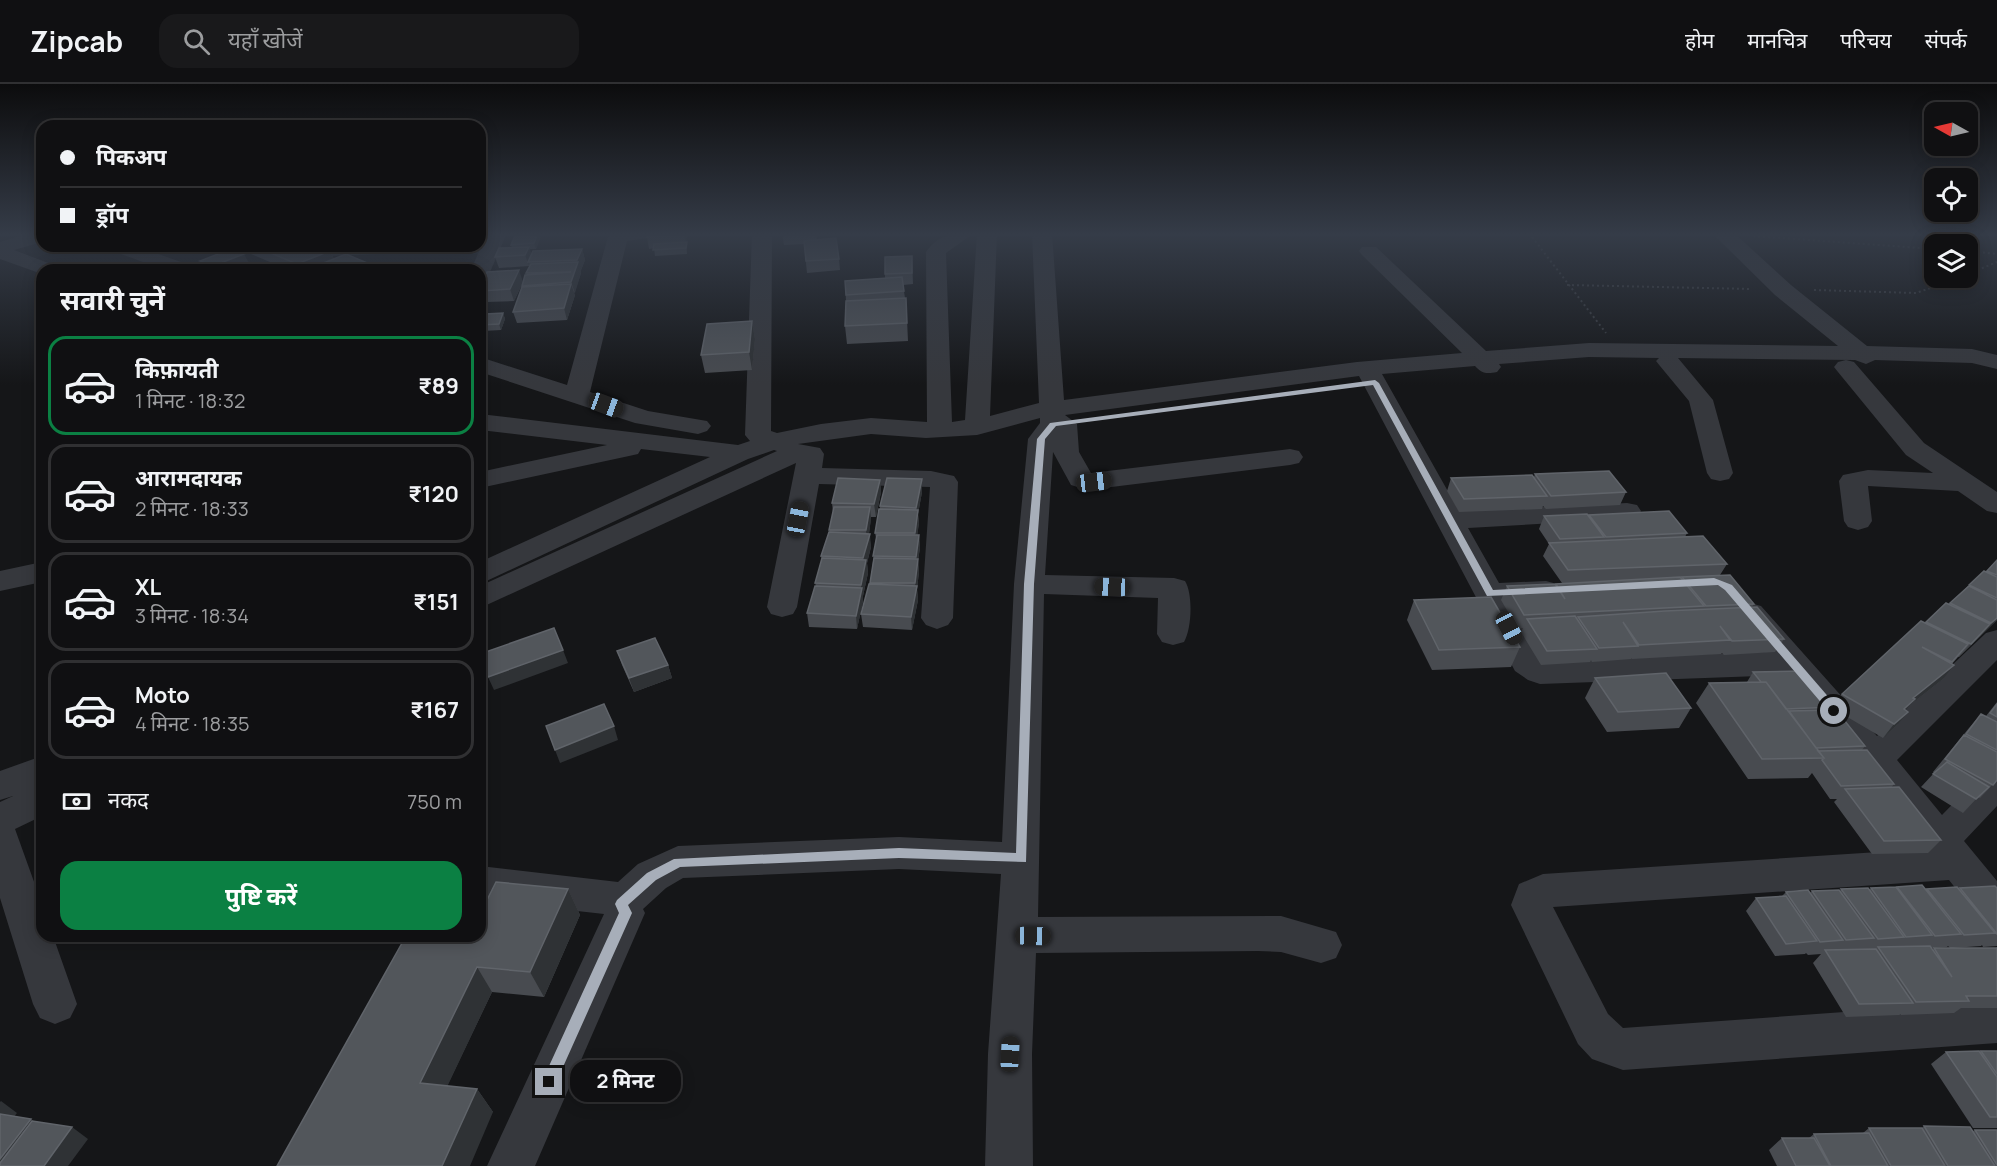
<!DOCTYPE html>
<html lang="hi">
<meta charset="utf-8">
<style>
:root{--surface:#101012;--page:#19191b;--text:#f1f3f6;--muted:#9c9d9f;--line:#303032;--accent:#0b8043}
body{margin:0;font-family:Manrope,"Noto Sans Devanagari",sans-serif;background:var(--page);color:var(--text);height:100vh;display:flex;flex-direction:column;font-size:22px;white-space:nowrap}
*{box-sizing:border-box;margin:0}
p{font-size:20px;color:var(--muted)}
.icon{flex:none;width:33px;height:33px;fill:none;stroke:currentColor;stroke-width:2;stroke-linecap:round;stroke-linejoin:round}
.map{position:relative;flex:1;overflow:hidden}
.details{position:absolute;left:36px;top:180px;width:450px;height:678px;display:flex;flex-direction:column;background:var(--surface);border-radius:18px;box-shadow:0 3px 15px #0003,0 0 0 2px var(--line)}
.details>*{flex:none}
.top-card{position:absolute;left:36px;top:36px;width:450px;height:132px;border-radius:18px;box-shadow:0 3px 15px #0003,0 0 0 2px var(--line);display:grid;align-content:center;height:132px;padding:0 24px;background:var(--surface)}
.needle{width:39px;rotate:278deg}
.tools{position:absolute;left:1924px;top:18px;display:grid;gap:12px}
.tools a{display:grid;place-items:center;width:54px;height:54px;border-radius:12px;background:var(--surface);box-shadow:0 3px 15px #0003,0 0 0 2px var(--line);font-size:30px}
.end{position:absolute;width:27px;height:27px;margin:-14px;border:8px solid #a7aeb9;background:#111;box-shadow:0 0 0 3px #111}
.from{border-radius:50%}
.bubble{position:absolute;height:42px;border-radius:18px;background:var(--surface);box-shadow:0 3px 15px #0003,0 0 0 2px var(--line);font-size:20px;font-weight:700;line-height:42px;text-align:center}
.car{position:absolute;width:18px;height:36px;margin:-18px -9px;border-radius:8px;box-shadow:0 0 4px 2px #0007;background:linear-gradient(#222 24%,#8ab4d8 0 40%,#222 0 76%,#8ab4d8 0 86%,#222 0)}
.top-card b{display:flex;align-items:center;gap:21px;height:57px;font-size:22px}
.top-card b+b{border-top:2px solid var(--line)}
.top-card i{width:15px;height:15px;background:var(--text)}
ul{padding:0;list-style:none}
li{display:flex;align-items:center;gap:18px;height:99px;margin:0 12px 9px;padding:0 12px;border:3px solid var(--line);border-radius:18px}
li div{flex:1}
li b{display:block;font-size:22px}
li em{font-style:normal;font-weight:700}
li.current{border-color:var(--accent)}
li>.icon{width:54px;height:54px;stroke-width:1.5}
h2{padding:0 24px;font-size:27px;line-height:72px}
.pay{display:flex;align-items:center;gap:15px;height:66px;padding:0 24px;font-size:22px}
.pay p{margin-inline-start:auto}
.primary-button{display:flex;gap:12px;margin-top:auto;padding:12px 24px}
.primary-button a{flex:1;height:69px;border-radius:18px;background:var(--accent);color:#fff;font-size:24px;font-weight:700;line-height:69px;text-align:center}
header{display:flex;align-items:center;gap:36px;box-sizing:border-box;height:84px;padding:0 30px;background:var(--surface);border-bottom:2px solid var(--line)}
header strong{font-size:28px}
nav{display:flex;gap:33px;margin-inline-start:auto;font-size:21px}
.search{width:420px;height:54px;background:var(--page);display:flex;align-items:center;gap:15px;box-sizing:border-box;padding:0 21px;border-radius:18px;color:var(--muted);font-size:22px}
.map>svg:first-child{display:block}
</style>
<header>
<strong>Zipcab</strong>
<div class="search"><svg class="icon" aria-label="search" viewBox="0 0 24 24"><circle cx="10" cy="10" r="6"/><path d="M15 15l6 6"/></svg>यहाँ खोजें</div>
<nav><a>होम</a><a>मानचित्र</a><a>परिचय</a><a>संपर्क</a></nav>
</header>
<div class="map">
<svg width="1997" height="1082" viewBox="0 0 1997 1082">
<rect width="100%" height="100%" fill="#151618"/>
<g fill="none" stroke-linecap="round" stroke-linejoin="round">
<path stroke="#3c3f44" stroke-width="2" stroke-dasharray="2 3" stroke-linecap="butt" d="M1529,149L1606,249
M1753,152L1935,165
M1968,167L1997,170
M1968,190L1997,178
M1567,201L1752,205
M1814,206L1916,209L1959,194"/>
<path fill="#36383d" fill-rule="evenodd" d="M30,149H42V158L14,166L56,182L59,186H42V190L0,175V158Z
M487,149H507L490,188L487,192L480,194V186H471Z
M609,149H658L655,153L627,157L590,308L648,327L707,337L711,342L707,347L698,350L635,339L480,288V273L567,301Z
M752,149H772L771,347L777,349L821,340L871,334L927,338L926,168C939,150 953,149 974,149L946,169L952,338L965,336L977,149H997L990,332L1039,319L1032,149H1052L1064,316L1357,278L1462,269L1362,171L1359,167L1362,163H1376L1486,267L1589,259L1838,262L1775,211L1712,149H1734L1791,201L1867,262L1972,265L1997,271V285L1972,279L1875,276L1866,280L1855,276L1678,274L1713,316L1733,389L1729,395L1720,397L1711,395L1707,389L1689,317L1660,282L1656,277L1659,274L1589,273L1499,280L1501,283L1497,288C1487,290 1482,290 1475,282L1382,290L1459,427L1627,419L1637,421L1641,427L1637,433L1627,435L1468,444L1499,499L1546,497L1557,500L1561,507L1557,514L1510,519L1539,571L1546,576L1766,568L1734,529L1739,522L1750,519L1761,522L1877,652L1986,549L1997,546V576L1897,676L1942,731L1984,688L1997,684V722L1964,757L1997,797V845L1983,839L1949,796L1553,823L1608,930L1623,944L1997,917V959L1623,986L1592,975L1578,960L1511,821L1519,800L1543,790L1925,765L1863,685L1785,591L1540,600L1528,596L1515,587L1359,292L1065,331L1077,340L1079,368L1091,389L1290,365L1299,367L1303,373L1299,379L1290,381L1087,406L1071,401L1053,368L1045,491L1174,494L1185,497C1193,510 1192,544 1184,558L1173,561L1162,558L1157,550L1158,514L1044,510L1038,833L1281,832L1336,848L1342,861L1336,874L1321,879L1281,868L1258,867L1036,869L1032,970L1033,1082H985L988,970L1001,790L899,785L683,794L666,804L643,825L645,829L535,1082H487L604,830L480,816V782L618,798L638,780L678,762L899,753L1002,758L1014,500L1028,355L1040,339V334L977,351L926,354L871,350L798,360L820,364L824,370L822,384L931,387L954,392L958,398L953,534L948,541L937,545L926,541L921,534L930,403L819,400L797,523L793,530L782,533L771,530L767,523L796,379L480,524V502L777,367L774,366L748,375L480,500V478L710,373L641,365L638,370L629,372L480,404V388L607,361L480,346V330L738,361L750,357L745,351Z
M107,162H136L192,182L195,186H165L110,166Z
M336,162H433L430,166L423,168L329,172L326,168L329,164Z
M1846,276L1854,278L1924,359L1997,408V429L1987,427L1958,407L1868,402L1872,437L1868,443L1858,446L1848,443L1844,437L1839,397L1843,391L1868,386L1933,389L1906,371L1838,288L1834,283L1838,278Z
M42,478V498L0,507V487Z
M42,672V732L15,745L42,820V852H53L77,920L70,934L55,940L40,934L33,920L0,814V718L13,712L0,716V687Z"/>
</g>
<path fill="#484b50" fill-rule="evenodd" d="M480,149H493L490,156H480Z
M514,149H542L536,165H530L531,171L582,165L585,176L581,186V189L574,210L575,211L567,236L517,239L513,228L522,203V202L527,191L526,189L529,182L499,184L495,173L512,164L511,161L515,151Z
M647,149H687V170L655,172L654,164L649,165L647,153Z
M782,149H816L817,156L839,175L840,186L807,189L804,160L784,161Z
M131,162H173L150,170Z
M247,162H316L330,167L334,175L374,186H264L277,181L251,170Z
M346,162H396L348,165Z
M912,172L913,200L903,201L905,214H906L908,257L847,260L845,242L846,217L845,197L885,194V173Z
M200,177L250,181L238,186H205Z
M523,198L514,217L486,218L482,207Z
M503,229L505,235L501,246L483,247L481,241Z
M752,237L755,255L752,286L705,289L701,271Z
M1535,390L1626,408L1620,421L1546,425L1543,422L1542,425L1459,428L1447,407L1451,394L1534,393Z
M922,395V408L918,430L919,439L917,451H919L920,464L918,476L919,488L917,505L918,516L912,546L863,543L861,530L870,500L876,454L875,449L880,425V422Z
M880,396L881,408L876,433H871L869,450L871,463L867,479L868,489L863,512V517L857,545L809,543L807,529L816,502L815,499L822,476L821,472L829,448L833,429L832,419Z
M1589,431L1687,449L1685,453L1727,480L1720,491L1754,520L1752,523L1784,555L1775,568L1724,571L1722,569L1721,570L1632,575L1631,574V575L1592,578L1591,576L1590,578L1541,581L1521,548L1523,544L1518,545L1501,516L1507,502L1556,501V500L1562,499L1543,472L1549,460L1539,445L1544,432H1589Z
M1997,476V536L1959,573H1958L1952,580L1943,595L1910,621L1905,626L1897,641L1883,654L1832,624L1830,626L1865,662L1862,666L1894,700L1891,704L1941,756L1928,769L1872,770L1834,718L1837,715H1830L1812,689L1808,694L1748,695L1696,619L1709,599L1747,598L1753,588L1833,623L1842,610L1925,539L1946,519L1949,520L1969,501L1986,488Z
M1414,516L1520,563L1511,583L1432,586L1407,536Z
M617,567L668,581L672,594L634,608L622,581Z
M1595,594L1691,624L1679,644L1607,648L1585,614Z
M1997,618V696L1980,714L1978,713L1963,729L1921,703L1934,689L1933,688L1969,644L1981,630L1986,632Z
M480,799L488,814L568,805L580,831L544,913L492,908L447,1002L477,1005L493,1028L277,1082L480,852Z
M1897,803L1926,806L1927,805L1997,804V862L1983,863L1982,861L1981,862L1953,864H1996L1997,863V924H1961L1954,929L1901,931V930L1899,931L1846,933L1813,879L1821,870L1808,871L1806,869L1805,870L1775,872L1746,827L1756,814L1781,813L1786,808L1810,809L1812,807H1840L1841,805L1869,806L1871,804H1896ZM1948,862L1950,864H1934L1932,865L1931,864L1947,863Z
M1981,967H1997V1044H1973L1931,980L1946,968Z
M1924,1042L1973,1047L1975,1046H1997V1082H1777L1769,1066L1782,1054H1809L1814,1050L1863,1049L1869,1044H1922Z"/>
<path fill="#2f3235" d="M488,149H493L490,156Z
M538,149H542L536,165L534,159Z
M684,149H687V170L686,161Z
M146,162H173L150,170Z
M529,163L532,174L528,178L529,182L525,171Z
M582,165L585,176L581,186V189L575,209L571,198L578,179L577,176Z
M330,167L335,178L311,184L312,186H300L297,180Z
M244,170L250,181L238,186H215L213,182Z
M372,181L374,186H361Z
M519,186L523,198L514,217L510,205Z
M571,200L575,211L567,236L564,224Z
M503,229L505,235L501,246L499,240Z
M752,237L755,255L752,286L749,268Z
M922,395V408L918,430L919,439L916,462L915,449L916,436V424Z
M880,396L881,408L876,433L874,420Z
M870,423L871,436L868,455L870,450L871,463L867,479L868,489L863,512V517L857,545L856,532L861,506V501L864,485L863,474L867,458L866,446Z
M919,451L920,464L918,476L919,488L917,505L918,516L912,546L911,533L916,508L915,499L917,485L916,473Z
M1997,534V536L1980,552L1991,539Z
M1990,540L1979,553L1959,573L1971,560Z
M563,566L568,579L494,606L488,593Z
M668,581L672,594L634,608L629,594Z
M1954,581L1943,595L1910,621L1904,628L1892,639L1913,614Z
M1908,628L1897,641L1883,654L1894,640Z
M614,642L618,656L560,679L555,666Z
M480,799L493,822L480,847Z
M568,805L580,831L544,913L530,888Z
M477,883L492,908L438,1022L420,999Z
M477,1005L493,1028L470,1082H442Z
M1,1017L17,1029L0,1050V1018Z
M31,1035L47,1047L0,1082V1075Z
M72,1043L88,1055L68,1082H44Z"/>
<path fill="#52565b" stroke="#60646a" stroke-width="1.5" d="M516,149H538L534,159L511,161Z
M647,149H684V151L647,153Z
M836,154L839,175L806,177L804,157Z
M687,158L686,164L653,166L654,160Z
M254,162H316L330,167L297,180Z
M529,163L525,171L495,173L499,164Z
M231,165L244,170L213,182L200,177Z
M582,165L577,176L528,178L533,167Z
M346,170L372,181L361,186H316L311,184Z
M912,172V189L885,190V173Z
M578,178L571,198L522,202L525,191L571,188L526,189L531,180Z
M280,180L296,186H264Z
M519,186L510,205L482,207L487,188Z
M902,193L904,207L846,211L845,197Z
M571,200L564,224L513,228L522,203Z
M906,214L907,239L845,242L846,217Z
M503,229L499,240L481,241L485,230Z
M752,237L749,268L701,271L707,240Z
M1609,387L1626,408L1551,412L1535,390Z
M1532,391L1547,412L1464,415L1451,394Z
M838,394L880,396L874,420L832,419Z
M887,394L922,395L916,424L880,422Z
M834,423H870L866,446H829Z
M879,425L918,426L915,449H875Z
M1669,427L1687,449L1606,453L1589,431Z
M1587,430L1604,453L1560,455L1544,432Z
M829,448L870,450L863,474L821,472Z
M877,451H919L916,473L873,472Z
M1703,452L1727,480L1568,486L1549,459Z
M822,474L866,476L861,501L815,499Z
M874,474L918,475L915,499H870Z
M1997,476V491L1987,487Z
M1984,487L1997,493V514L1969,501Z
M1730,491L1754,520L1706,522L1682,493Z
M1680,493L1704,522L1524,531L1507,502L1555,500L1565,515L1556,500Z
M869,500L917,502L911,533L861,530Z
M815,502L862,504L856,532L807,529Z
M1969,502L1997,516V534L1991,539L1950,519Z
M1491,513L1520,563L1439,566L1414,516Z
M1946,519L1990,540L1971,560L1926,538Z
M1757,523L1784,555L1732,557L1720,542L1730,556L1639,561L1623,538L1638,562L1599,564L1578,533L1665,527Z
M1575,532L1597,565L1547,567L1527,535Z
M1921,537L1968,560L1952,578L1922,563L1954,581L1913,614L1915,615L1904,625L1908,628L1894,640L1842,610Z
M554,544L563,566L488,593L480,570Z
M655,554L668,581L629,594L617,567Z
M1804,587L1833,623L1786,625L1766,598H1761L1753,588Z
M1666,589L1691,624L1618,628L1595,594Z
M1766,598L1824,674L1762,675L1709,599Z
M604,620L614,642L555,666L546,642Z
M1997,620V633L1990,629Z
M1836,626L1865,662L1816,664L1789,627Z
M1981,630L1997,638V666L1966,650Z
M1964,651L1997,668V696L1993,701L1945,675Z
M1867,666L1894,700L1841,702L1822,676L1824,674L1818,667Z
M1947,678L1989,703L1976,715L1933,690Z
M1899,703L1941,756L1884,757L1845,705Z
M496,798L568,805L530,888L477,883L420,999L477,1005L442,1082H277L406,852H480V825L482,826Z
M1922,801L1961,850L1935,852L1897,803Z
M1995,802L1997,804V850L1960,804Z
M1896,803L1932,851L1906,853L1871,804Z
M1957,803L1995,849L1964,851L1927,805Z
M1868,804L1904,853L1878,855L1841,805Z
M1808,806L1843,856L1820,858L1786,808Z
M1839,806L1874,854L1846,856L1812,807Z
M1786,812L1817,857L1786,860L1756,814Z
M1930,862L1952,893L1934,864H1997V912H1966L1969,917L1916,918L1878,863Z
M1876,865L1913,919L1859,920L1825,866Z
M1979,967L1997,993V1033H1990L1946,968Z
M1981,967H1997V990Z
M0,1030L31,1035L0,1075Z
M32,1037L72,1043L44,1082H0V1079Z
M1924,1042L1970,1043L1995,1082H1948Z
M1869,1044H1922L1945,1082H1891Z
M1975,1046H1997V1081Z
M1869,1049L1888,1082H1831L1814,1050Z
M1782,1054H1814L1830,1082H1796Z"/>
<linearGradient id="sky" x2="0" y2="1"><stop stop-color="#0c0c0d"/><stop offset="0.5" stop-color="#353c48"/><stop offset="1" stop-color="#353c48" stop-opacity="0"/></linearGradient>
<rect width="1997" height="301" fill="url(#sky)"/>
<path fill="#a7aeb9" d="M1375,296L1379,299L1493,506L1714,494L1732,501L1838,624V629H1830L1725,506L1718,501L1487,512L1373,301L1056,342L1045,355L1034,500L1026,778L899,774L680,783L656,796L628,821L632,829L554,1003H544V993L619,829L615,820L617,816L647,789L674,775L899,764L1016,769L1024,500L1037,355L1050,339Z"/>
</svg>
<div class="tools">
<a><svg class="needle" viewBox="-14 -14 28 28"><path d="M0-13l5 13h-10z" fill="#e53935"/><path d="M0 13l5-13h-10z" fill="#9c9d9f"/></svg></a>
<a><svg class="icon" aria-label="locate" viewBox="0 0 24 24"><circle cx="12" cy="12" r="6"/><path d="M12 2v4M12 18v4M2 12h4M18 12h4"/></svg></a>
<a><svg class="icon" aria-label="layers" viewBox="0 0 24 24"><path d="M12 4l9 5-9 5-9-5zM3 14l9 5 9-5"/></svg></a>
</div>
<i class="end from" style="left:1834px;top:627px"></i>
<i class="end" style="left:549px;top:998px"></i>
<div class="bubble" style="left:570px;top:976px;width:111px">2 मिनट</div>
<i class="car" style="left:606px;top:321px;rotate:110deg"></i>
<i class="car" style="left:1094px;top:398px;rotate:83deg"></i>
<i class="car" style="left:798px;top:435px;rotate:11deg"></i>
<i class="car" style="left:1112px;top:503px;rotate:272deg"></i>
<i class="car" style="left:1509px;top:544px;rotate:152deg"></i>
<i class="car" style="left:1033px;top:852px;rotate:91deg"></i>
<i class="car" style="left:1010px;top:970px;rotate:3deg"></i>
<div class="top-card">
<b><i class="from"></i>पिकअप</b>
<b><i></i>ड्रॉप</b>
</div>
<section class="details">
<h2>सवारी चुनें</h2>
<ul>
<li class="current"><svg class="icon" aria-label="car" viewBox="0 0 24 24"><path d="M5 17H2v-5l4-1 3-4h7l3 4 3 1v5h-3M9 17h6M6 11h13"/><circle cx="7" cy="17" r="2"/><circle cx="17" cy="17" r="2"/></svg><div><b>किफ़ायती</b><p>1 मिनट · 18:32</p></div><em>₹89</em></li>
<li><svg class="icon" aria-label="car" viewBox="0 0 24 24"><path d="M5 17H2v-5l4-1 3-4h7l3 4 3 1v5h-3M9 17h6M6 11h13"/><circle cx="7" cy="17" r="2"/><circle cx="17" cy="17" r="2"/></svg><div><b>आरामदायक</b><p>2 मिनट · 18:33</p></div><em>₹120</em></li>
<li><svg class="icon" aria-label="car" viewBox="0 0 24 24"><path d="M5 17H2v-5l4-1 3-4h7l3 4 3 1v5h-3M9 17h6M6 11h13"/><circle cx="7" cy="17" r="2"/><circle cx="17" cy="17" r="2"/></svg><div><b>XL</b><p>3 मिनट · 18:34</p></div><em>₹151</em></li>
<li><svg class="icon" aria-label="car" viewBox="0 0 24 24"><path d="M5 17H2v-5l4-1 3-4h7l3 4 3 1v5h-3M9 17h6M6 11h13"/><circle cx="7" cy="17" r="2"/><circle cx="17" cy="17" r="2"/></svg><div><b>Moto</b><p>4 मिनट · 18:35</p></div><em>₹167</em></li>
</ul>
<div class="pay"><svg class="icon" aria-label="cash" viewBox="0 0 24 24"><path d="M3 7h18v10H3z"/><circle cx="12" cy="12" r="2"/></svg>नकद<p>750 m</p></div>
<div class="primary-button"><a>पुष्टि करें</a></div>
</section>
</div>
